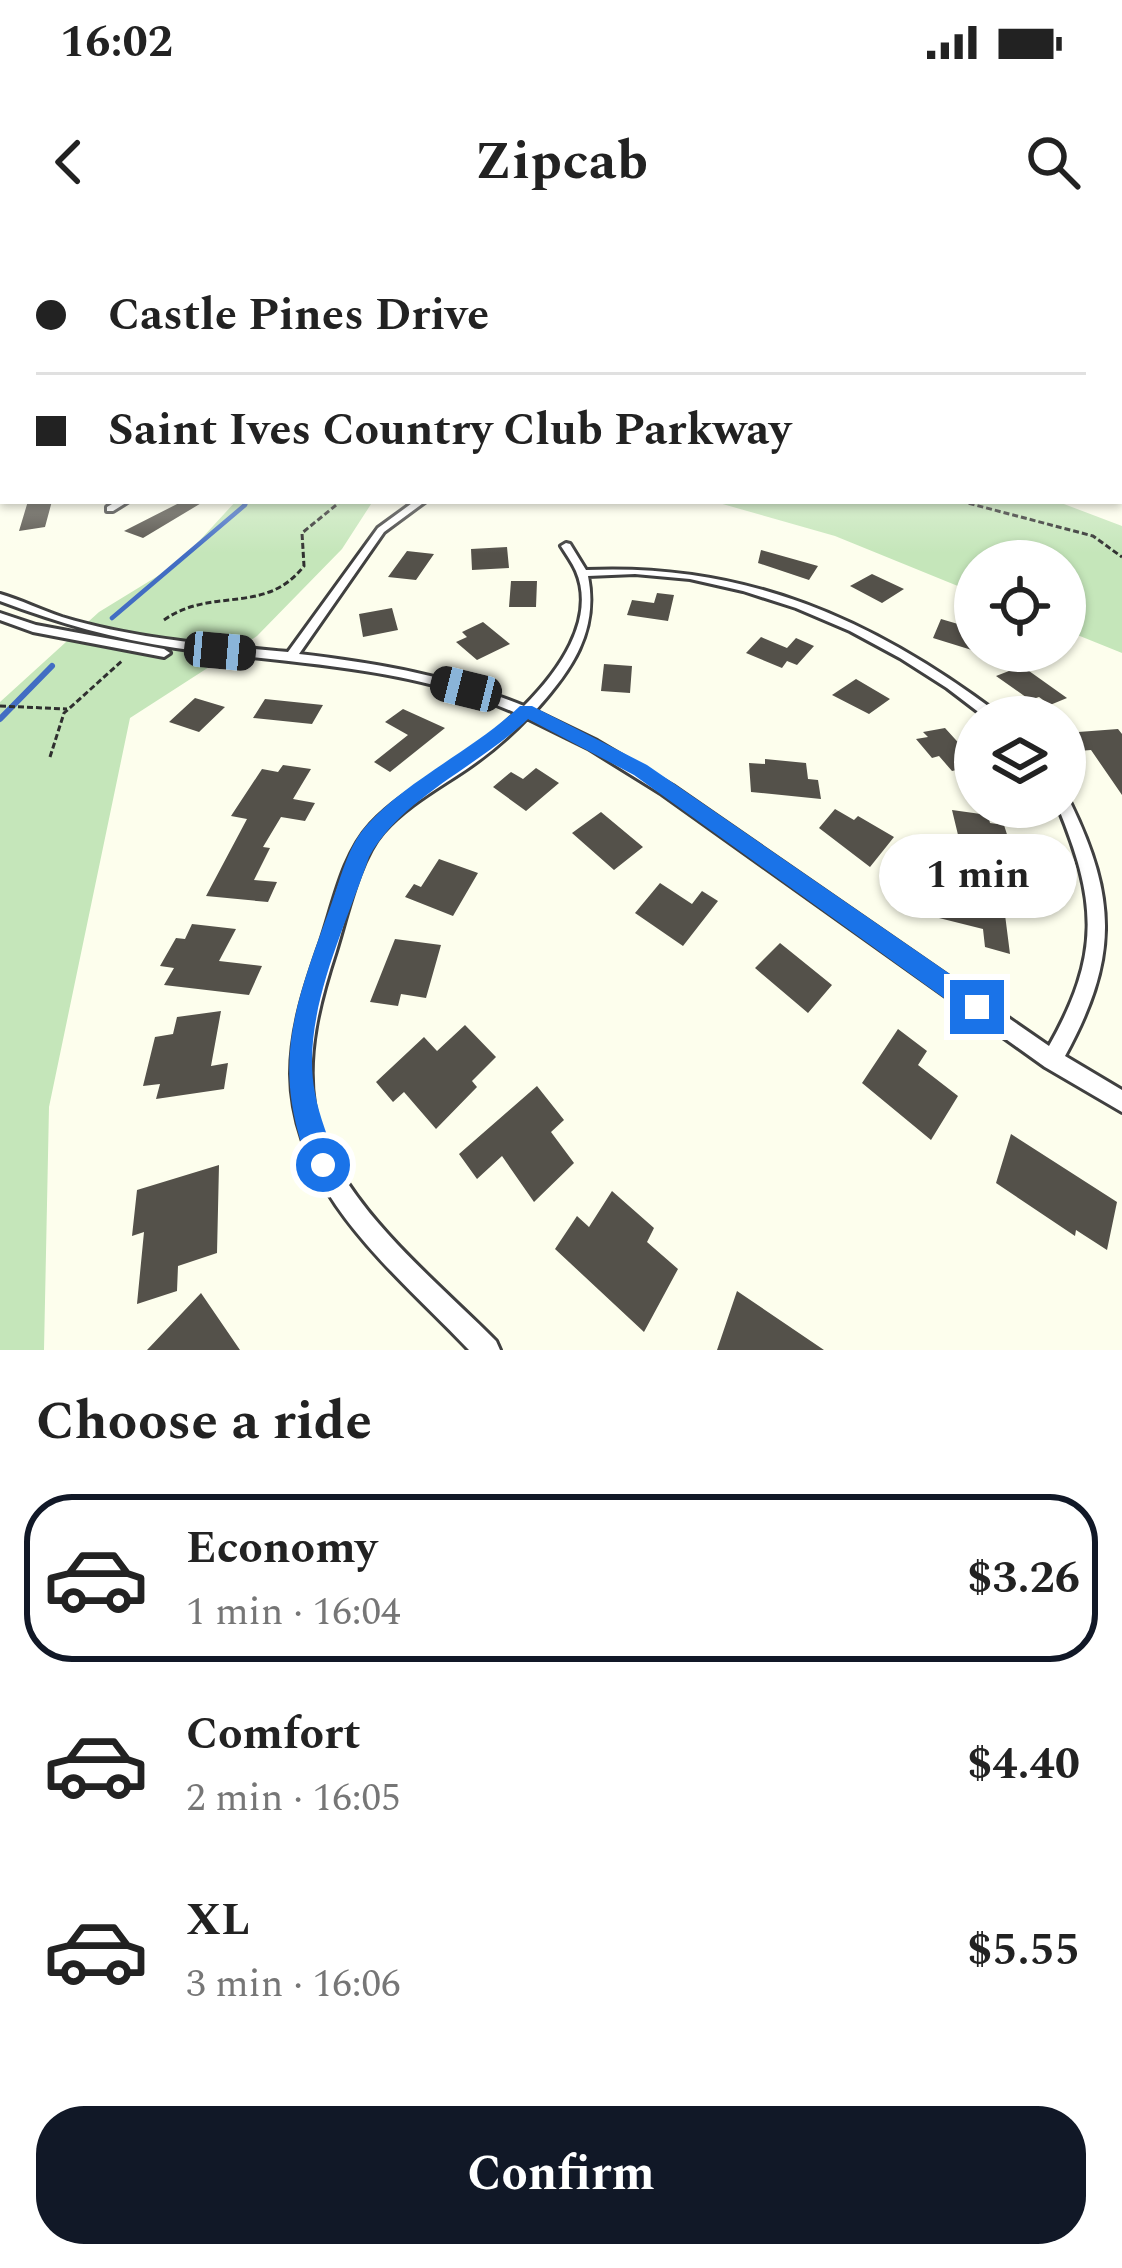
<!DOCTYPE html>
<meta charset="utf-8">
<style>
:root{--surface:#fff;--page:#f2f2f2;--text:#222;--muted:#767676;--line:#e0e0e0;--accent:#111827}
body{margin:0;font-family:Spectral,serif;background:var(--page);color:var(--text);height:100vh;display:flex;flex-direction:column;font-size:45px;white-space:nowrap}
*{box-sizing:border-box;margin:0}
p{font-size:39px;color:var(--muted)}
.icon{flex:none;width:66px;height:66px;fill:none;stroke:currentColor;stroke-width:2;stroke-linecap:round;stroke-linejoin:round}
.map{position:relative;height:1110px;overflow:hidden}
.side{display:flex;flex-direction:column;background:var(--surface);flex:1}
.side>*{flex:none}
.banner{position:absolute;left:0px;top:0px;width:1122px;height:264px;box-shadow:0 3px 9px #0004;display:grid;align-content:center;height:264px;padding:0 36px;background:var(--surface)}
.buttons{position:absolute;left:954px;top:300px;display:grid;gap:24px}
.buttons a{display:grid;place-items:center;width:132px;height:132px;border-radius:50%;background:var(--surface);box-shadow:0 3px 9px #0004;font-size:60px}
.end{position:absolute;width:54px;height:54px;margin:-27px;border:15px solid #1a73e8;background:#fff;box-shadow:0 0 0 6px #fff}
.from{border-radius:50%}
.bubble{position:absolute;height:84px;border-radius:42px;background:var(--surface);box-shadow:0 3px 9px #0004;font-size:39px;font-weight:700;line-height:84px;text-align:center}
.car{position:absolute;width:36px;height:72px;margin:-36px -18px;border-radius:15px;box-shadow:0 0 9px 3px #0007;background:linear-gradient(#222 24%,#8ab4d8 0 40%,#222 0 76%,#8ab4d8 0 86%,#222 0)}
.banner b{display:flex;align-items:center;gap:42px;height:114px;font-size:45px}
.banner b+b{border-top:3px solid var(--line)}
.banner i{width:30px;height:30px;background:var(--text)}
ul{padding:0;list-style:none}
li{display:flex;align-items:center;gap:36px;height:168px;margin:0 24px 18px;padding:0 12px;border:6px solid transparent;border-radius:48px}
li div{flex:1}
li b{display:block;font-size:45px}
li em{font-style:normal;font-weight:700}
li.active{border-color:var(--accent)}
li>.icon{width:108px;height:108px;stroke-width:1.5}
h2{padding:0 36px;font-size:54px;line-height:144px}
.action{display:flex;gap:24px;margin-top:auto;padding:24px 36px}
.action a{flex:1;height:138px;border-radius:48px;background:var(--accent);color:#fff;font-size:48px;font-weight:700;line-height:138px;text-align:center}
.status{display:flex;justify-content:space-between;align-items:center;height:84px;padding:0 60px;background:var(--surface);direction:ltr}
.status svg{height:33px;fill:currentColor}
header{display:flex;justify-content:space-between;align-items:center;height:156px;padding:0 36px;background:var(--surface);font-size:54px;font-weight:700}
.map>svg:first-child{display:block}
</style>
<div class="status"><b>16:02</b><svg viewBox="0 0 49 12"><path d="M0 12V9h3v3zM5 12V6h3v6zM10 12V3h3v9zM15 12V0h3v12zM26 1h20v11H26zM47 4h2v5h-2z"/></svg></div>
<header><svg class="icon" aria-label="back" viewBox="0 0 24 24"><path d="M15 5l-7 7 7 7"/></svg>Zipcab<svg class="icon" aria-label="search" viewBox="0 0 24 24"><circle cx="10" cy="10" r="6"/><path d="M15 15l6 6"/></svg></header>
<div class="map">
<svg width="1122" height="1110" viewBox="0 0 1122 1110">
<rect width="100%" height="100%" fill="#fdfeed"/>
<path fill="#c5e6ba" d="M236,261H373L342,309L257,396L130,478L49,867L44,1110H0V462L99,372L179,323Z
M712,261H1056L1122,286V413L1065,390V321H975V353L835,296Z"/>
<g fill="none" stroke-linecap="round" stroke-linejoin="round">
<path stroke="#426dc3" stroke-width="3" d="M241,268L249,261"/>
<path stroke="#426dc3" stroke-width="4.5" d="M112,378L245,265"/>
<path stroke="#426dc3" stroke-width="6" d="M0,479L52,426"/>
</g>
<path fill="#54514a" d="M28,261H52L45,287L19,291Z
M183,261L203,262L143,298L124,291Z
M507,307L509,328L472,330L471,309Z
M761,310L818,326L809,340L758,323Z
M407,311L434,314L416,340L388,337Z
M872,334L904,349L882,363L850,346Z
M511,341H537L536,367H509Z
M657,353L674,355L668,381L627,375L632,360L654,363Z
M392,368L398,390L363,397L359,374Z
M941,379L975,389V411L933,398Z
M483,382L510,404L477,420L456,402L467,397L462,392Z
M761,397L787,408L796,398L814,406L797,425L787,421L782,428L746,413Z
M604,424L632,426L630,453L601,451Z
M1022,426L1067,458L1050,465L1039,457L1030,460L996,436Z
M856,439L890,459L869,474L832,455Z
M195,458L225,467L199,492L169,482Z
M265,459L323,465L312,484L253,478Z
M403,469L445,488L390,532L374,522L408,495L385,482Z
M945,488L975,521V526L952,531L939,516L932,518L916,499L928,497L923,492Z
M1118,489L1122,494V555L1091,510L1079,511L1065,493Z
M765,519L806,523L808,539L818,540L821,559L751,552L749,523L765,524Z
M283,525L311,529L293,559L315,563L305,581L281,577L263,607L270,608L254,640L277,642L268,662L206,656L247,579L231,576L262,529L278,532Z
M536,528L559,543L526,571L493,547L511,532L523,539Z
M835,569L854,580L858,576L894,597L870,627L819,588Z
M952,570L988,575L990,583L1004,585L1011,607L959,599Z
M601,572L643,607L614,630L572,593Z
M439,619L478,633L453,676L405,657L414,644L421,647Z
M660,643L692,664L702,651L718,661L683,706L635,673Z
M937,647L1003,659L1010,714L985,707L983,689L939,678Z
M192,684L236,689L219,721L262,726L249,755L164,745L174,728L160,726L176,698L185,699Z
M395,699L441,705L426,758L401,754L398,766L370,762Z
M780,703L832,745L808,773L755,728Z
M221,771L211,826L228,823L224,849L156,859L160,844L143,846L155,797L173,794L177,777Z
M465,785L496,817L472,841L477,847L436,889L404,852L393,862L376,842L424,797L437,811Z
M898,789L927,811L918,825L958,856L931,900L862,843Z
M537,846L564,880L551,892L574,923L534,962L502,916L477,939L459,914Z
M1011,894L1117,962L1107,1010L1076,990L1075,996L996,943Z
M219,925L217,1013L178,1026L177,1051L137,1064L144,992L132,996L137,950Z
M612,951L654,988L647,1002L678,1029L644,1092L555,1009L577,976L589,987Z
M737,1051L824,1110H717Z
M201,1053L240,1110H147Z"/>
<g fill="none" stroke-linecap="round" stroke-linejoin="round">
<g stroke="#404040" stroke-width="6">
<path id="street" d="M1119,231L1122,232V238L1119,237Z
M117,261H129L113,271H107V267Z
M415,261H426L384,292L299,414C376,423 452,436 524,466C557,433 597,380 576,331C572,322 566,314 561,306L566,303L570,304L586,330C746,323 873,379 999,474L1001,477H985L947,448L900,418L850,391L796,368L743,351L690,339L635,334L588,336C599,392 571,431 535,471L597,501L673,546L1049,806C1101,714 1097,662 1058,567H1065V560L1070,562C1118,660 1117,721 1065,816L1122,850V872L1045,827L662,554L588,508L527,478C510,496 491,512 471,526C441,547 408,564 383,592C359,619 347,676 336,711C320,760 306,812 314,864C329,956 433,1037 496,1101L500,1110H469C394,1031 292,953 291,834C291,788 306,743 321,701C334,662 343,614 371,584C396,557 429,540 460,519C480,506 499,490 516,473C408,425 291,424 176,408C115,399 58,383 0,361V354C21,360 41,370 62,377C135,399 212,405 288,412L378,288Z
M0,373L36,385L164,409L170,413L164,417L33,392L0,380Z"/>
</g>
<path stroke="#2f2f2f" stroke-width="3" stroke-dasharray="6 3" stroke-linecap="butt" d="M960,261L1093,296L1122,317
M164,380C212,346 265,376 304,326L302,293L341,261
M0,466L67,469
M50,517L64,473L122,421"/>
<use href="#street" fill="#fff" fill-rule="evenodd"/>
</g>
<linearGradient id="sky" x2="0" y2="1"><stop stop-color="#94bdec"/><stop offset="0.5" stop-color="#fefff7"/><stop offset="1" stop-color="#fefff7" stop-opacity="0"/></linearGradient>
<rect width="1122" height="313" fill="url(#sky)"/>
<path fill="#1a73e8" d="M520,466H532L647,525L986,759L990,767L986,776H969L634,535L528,479C479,526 402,557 369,617C345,688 300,777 315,853C319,877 330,901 337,925L333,935L323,939L313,935C269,829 293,770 330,668C340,641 347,607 367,585C408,539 474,510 520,466Z"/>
</svg>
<div class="buttons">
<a><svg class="icon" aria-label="locate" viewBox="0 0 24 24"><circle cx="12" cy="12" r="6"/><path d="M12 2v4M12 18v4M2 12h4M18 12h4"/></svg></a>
<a><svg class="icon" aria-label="layers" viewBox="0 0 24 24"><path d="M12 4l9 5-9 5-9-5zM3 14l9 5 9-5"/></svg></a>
</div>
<i class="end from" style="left:323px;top:925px"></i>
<i class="end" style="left:977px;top:767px"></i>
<div class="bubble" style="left:879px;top:594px;width:198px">1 min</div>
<i class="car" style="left:220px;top:411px;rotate:95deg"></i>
<i class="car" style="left:466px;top:449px;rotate:284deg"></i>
<div class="banner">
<b><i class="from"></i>Castle Pines Drive</b>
<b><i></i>Saint Ives Country Club Parkway</b>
</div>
</div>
<section class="side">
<h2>Choose a ride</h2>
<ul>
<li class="active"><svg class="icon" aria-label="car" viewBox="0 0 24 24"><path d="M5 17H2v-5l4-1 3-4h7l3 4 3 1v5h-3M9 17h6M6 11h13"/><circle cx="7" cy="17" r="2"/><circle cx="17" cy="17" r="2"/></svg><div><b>Economy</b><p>1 min · 16:04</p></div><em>$3.26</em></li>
<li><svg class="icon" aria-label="car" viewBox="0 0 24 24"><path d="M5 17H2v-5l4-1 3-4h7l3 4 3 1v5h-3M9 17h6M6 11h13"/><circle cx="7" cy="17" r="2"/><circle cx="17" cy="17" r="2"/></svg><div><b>Comfort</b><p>2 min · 16:05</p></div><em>$4.40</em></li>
<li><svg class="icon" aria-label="car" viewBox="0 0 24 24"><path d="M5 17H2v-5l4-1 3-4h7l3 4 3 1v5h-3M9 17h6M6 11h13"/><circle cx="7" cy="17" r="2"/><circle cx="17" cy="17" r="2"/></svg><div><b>XL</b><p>3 min · 16:06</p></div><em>$5.55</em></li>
</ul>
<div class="action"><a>Confirm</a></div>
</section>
